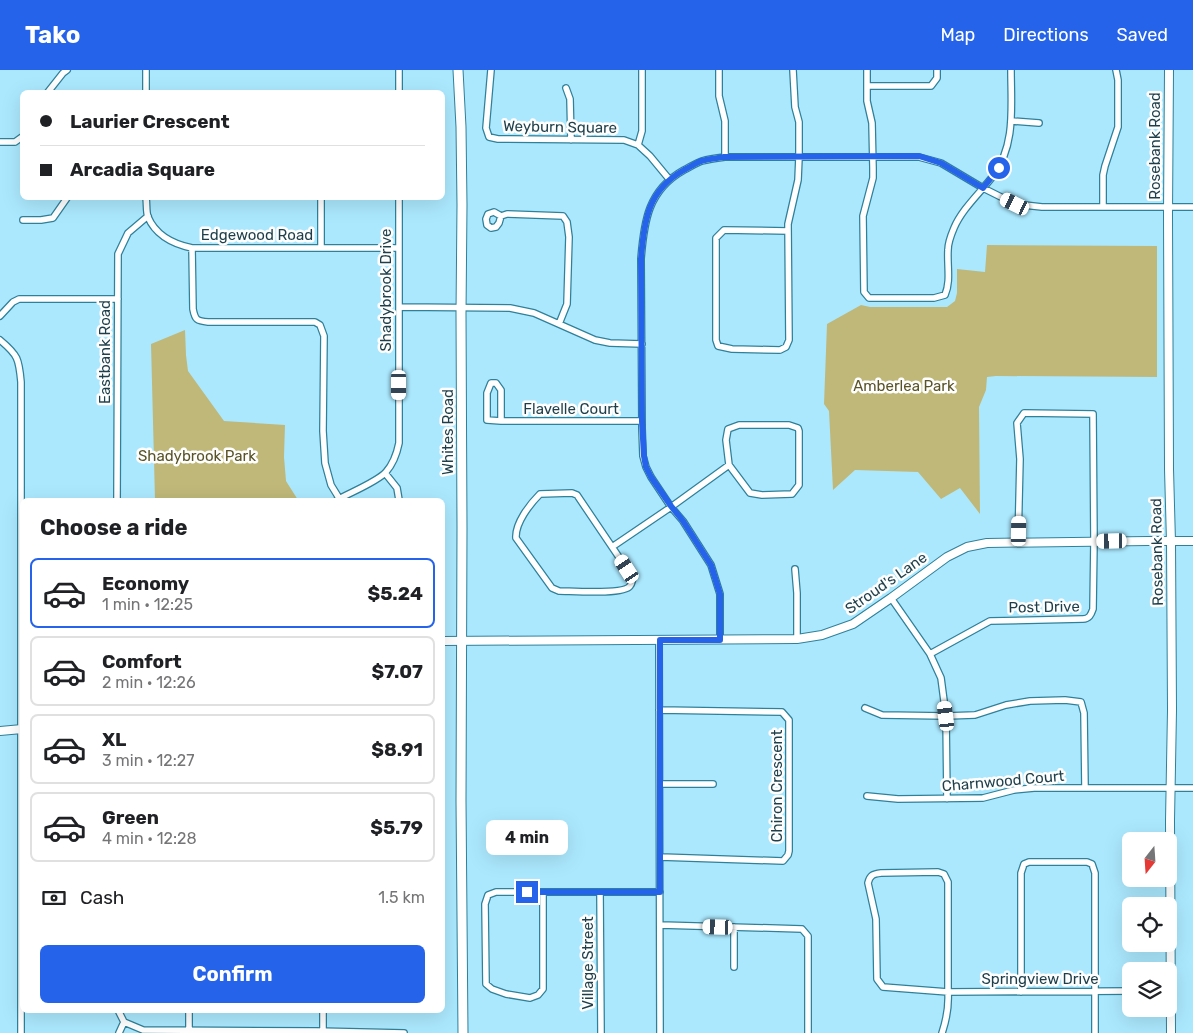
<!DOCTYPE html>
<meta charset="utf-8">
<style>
:root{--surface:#fff;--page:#f6f6f6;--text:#202124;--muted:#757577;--line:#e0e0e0;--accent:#2563eb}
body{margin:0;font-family:Rubik,sans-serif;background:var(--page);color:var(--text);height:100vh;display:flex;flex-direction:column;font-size:19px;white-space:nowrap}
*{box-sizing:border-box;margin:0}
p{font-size:16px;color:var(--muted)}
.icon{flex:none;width:28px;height:28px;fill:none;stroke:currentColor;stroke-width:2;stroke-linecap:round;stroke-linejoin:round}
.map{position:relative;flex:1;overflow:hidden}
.panel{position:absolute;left:20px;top:428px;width:425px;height:515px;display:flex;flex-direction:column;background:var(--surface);border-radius:8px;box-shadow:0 5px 20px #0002}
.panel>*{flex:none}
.guide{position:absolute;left:20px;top:20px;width:425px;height:110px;border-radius:8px;box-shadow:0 5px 20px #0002;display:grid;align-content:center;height:110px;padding:0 20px;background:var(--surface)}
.needle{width:32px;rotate:197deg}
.tools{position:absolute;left:1122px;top:762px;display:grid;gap:10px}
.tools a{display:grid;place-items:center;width:55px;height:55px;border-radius:8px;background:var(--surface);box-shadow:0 5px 20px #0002;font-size:25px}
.end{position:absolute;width:22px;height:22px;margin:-11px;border:6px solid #2563eb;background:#fff;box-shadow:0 0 0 2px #fff}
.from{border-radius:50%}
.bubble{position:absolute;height:35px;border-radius:8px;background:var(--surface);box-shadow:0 5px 20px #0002;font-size:16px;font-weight:700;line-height:35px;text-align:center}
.car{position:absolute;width:15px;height:30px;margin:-15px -8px;border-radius:6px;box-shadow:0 0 4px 1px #0007;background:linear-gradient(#fff 24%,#345 0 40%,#fff 0 76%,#345 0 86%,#fff 0)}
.guide b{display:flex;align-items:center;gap:18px;height:48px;font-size:19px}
.guide b+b{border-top:1px solid var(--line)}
.guide i{width:12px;height:12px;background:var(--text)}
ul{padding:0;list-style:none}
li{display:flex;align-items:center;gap:15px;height:70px;margin:0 10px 8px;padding:0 10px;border:2px solid var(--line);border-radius:8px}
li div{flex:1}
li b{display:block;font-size:19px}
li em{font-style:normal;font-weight:700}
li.on{border-color:var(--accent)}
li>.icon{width:45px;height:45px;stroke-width:1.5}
h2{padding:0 20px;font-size:22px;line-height:60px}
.pay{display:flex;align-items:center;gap:12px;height:55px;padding:0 20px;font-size:19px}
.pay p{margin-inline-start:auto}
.action{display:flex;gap:10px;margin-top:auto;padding:10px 20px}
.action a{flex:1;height:58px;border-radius:8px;background:var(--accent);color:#fff;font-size:20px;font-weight:700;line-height:58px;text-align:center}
header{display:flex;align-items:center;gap:30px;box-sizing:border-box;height:70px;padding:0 25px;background:var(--accent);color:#fff}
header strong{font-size:24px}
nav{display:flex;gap:28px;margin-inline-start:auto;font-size:18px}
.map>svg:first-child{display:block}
</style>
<header>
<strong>Tako</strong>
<nav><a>Map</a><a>Directions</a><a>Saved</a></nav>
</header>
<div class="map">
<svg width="1193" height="963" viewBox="0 0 1193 963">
<rect width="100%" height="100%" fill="#abe8fe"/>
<path fill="#bfb879" d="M987,175L1157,176V307L996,306L987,307L986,320L979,337L980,444L960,418L941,429L918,402L855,400L833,420L829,341L824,334L827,254L861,235L870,237H947L955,231L957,223V199L985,202Z
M185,260L186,285L188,301L224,351L285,355L284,387L286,411L298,430H155L151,274Z"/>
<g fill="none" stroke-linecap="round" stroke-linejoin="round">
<g stroke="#2f8099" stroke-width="8">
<path id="minor" d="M146,0V22
M491,0L486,58L489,67L498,69L624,70L638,75L650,86L669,109
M719,0V26L725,51V87
M867,0V16H931L937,8V0
M867,16V31L872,53L873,98V108L863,146L864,222L869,228H934L945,225C951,211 947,196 948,180C948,173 951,165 954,158C962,139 980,123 993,106C1016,75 1011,37 1011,0
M566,18L570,29L571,70
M48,22L63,3L67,0
M399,22V0
M1011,51L1039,53
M0,72H15L22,67
M638,75L642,61V0
M146,128C147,134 146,142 148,147C156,166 173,174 192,178H399
M1103,137V105L1105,96L1118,57V10L1116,0
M501,146L499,153L496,157L491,158L487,155L486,149L488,144L494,142L501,146L507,144L563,146L567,152L569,167L567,234L559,254
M23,150H41L53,148L67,128
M788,161L724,160L716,168V270L718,276L732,279L780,280L786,277L789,270L788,154L798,110L799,87V52L795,37L793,0
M321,177V128
M192,178L193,239C195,250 197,251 208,252H315L320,255L324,266L323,361L325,393L331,415L339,428
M399,237L510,238L534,243L595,270L610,273L642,274
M0,246L13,232L19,229H118
M0,270C18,285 19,289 21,312V963
M501,351V320L496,313H491L487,323V350L501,351H642
M739,355H789L798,358L799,361V415L792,424L762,425L750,423L729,395L726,370L728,359Z
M385,403L397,418L399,430
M572,423L577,425L633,508C632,511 632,514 630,516C624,525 571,521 559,521L552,518L516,468C515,453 530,434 540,424Z
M117,430L118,184L128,163L148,146
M337,430C349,423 377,412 386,402C393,394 397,383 399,373V128
M612,477L671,437L729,395
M795,499L797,523V569
M891,528L930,584L941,608L946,646L947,729
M659,569L660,963
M720,570V524L711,495L683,451L671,437L651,407L646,397L643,386L642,358L641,189C644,151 648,120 684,100C690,97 696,93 702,91C709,89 717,88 725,87H919L941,93L983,118L1015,134L1042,137H1193
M930,584L990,551L1083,549C1089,549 1091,545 1093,539L1094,471L1093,344L1024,343L1017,353L1020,389L1018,473
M865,638L882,645L946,646L975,645L1006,635L1030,631L1065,630L1081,632L1084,643L1085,718
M659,640L782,642L789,650V781L788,785L783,791L660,787
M660,714H713
M867,726L898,729L983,728L1014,720L1034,718H1193
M543,822V919L538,925L530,928L506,924L492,919L486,914L485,834L488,825L496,822H660
M600,822L601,963
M660,855L802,859L808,866V963
M734,897V857
M1021,922V803L1024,794L1029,792H1087L1092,794L1095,803V963
M118,940L124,952L143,960L316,961L404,963
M189,960V940
M119,963L124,952
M323,963V940
M942,963C947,948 949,937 948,922V812L944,804L938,802L881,803C873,804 870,805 868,813L876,849L877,909L883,917L948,922L1131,921"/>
</g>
<g stroke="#2f8099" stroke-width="10">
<path id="tertiary" d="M1169,0L1168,144L1169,399L1171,472L1172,640L1170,751L1171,963
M442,571L797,569L822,565L853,554L891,528L947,487L967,477L987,473L1148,471H1193
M0,661L22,659"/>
</g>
<g stroke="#2f8099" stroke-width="11">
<path id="secondary" d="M458,0L461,57L462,135L461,244L462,458L461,731L463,963"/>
</g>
<use href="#minor" stroke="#fff" stroke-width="5.5"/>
<use href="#tertiary" stroke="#fff" stroke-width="8"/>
<use href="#secondary" stroke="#fff" stroke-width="9"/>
</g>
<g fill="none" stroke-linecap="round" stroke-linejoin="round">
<path stroke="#2563eb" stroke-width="6" d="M527,822H660V570H720V524L711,495L683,451L671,436L651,407L646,397L644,386L642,351L641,189C644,150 648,120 684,100C690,97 696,93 701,91C709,89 717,88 724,87L919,86L941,93L983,118L999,98"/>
</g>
<g text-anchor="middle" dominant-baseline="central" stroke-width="5" stroke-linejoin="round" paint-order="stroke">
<g font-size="15" fill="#1e3f4a" stroke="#fefefe">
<text transform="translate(560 57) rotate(1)">Weyburn Square</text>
<text transform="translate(1155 76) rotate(-90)">Rosebank Road</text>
<text x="257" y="165">Edgewood Road</text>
<text transform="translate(386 220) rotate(-90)">Shadybrook Drive</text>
<text transform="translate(105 282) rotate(-90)">Eastbank Road</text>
<text x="571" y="339">Flavelle Court</text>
<text transform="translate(448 362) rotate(-90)">Whites Road</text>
<text transform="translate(1157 482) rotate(-91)">Rosebank Road</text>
<text transform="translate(886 513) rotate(-35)">Stroud's Lane</text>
<text transform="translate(1044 537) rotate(-1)">Post Drive</text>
<text transform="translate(1003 711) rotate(-5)">Charnwood Court</text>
<text transform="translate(777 716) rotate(-90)">Chiron Crescent</text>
<text transform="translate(588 893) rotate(-90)">Village Street</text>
<text x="1040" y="909">Springview Drive</text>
</g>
<g font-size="15" fill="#595325" stroke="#fefefe">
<text x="904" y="316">Amberlea Park</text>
<text x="197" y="386">Shadybrook Park</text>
</g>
</g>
</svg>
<div class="tools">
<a><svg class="needle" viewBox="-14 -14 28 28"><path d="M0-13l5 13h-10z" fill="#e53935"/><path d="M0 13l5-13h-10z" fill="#757577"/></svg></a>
<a><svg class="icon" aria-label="locate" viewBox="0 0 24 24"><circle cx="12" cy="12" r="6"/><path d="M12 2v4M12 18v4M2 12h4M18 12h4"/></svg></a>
<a><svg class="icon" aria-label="layers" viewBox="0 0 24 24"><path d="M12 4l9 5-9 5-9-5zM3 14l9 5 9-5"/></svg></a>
</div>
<i class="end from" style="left:999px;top:98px"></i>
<i class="end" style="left:527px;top:822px"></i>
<div class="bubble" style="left:486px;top:750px;width:82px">4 min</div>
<i class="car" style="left:1015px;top:134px;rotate:296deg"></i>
<i class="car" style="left:399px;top:315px;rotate:180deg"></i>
<i class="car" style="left:1019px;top:461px;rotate:1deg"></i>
<i class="car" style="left:1112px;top:471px;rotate:269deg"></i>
<i class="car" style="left:627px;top:499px;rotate:327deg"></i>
<i class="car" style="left:946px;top:646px;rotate:353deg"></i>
<i class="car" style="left:718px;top:857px;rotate:272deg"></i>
<div class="guide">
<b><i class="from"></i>Laurier Crescent</b>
<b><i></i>Arcadia Square</b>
</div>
<section class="panel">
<h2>Choose a ride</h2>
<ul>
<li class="on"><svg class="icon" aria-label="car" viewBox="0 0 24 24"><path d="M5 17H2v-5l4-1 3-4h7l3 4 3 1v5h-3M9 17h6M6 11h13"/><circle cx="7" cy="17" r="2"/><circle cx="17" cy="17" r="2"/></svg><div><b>Economy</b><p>1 min · 12:25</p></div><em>$5.24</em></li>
<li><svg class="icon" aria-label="car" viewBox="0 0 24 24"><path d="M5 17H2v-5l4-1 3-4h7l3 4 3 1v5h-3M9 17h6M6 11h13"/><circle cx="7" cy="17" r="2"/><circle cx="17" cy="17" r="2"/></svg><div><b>Comfort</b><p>2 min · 12:26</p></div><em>$7.07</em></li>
<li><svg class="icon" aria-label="car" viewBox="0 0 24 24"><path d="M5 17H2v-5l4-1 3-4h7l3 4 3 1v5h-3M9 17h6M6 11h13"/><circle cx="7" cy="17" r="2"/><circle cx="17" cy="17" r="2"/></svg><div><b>XL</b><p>3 min · 12:27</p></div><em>$8.91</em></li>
<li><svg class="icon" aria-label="car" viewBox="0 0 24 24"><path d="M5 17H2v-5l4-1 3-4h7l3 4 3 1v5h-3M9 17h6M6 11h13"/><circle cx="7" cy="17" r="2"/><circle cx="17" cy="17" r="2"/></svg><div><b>Green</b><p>4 min · 12:28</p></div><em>$5.79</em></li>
</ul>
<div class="pay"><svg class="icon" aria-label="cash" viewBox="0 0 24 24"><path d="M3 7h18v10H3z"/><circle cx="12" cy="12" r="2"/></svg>Cash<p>1.5 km</p></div>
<div class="action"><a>Confirm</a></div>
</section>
</div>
